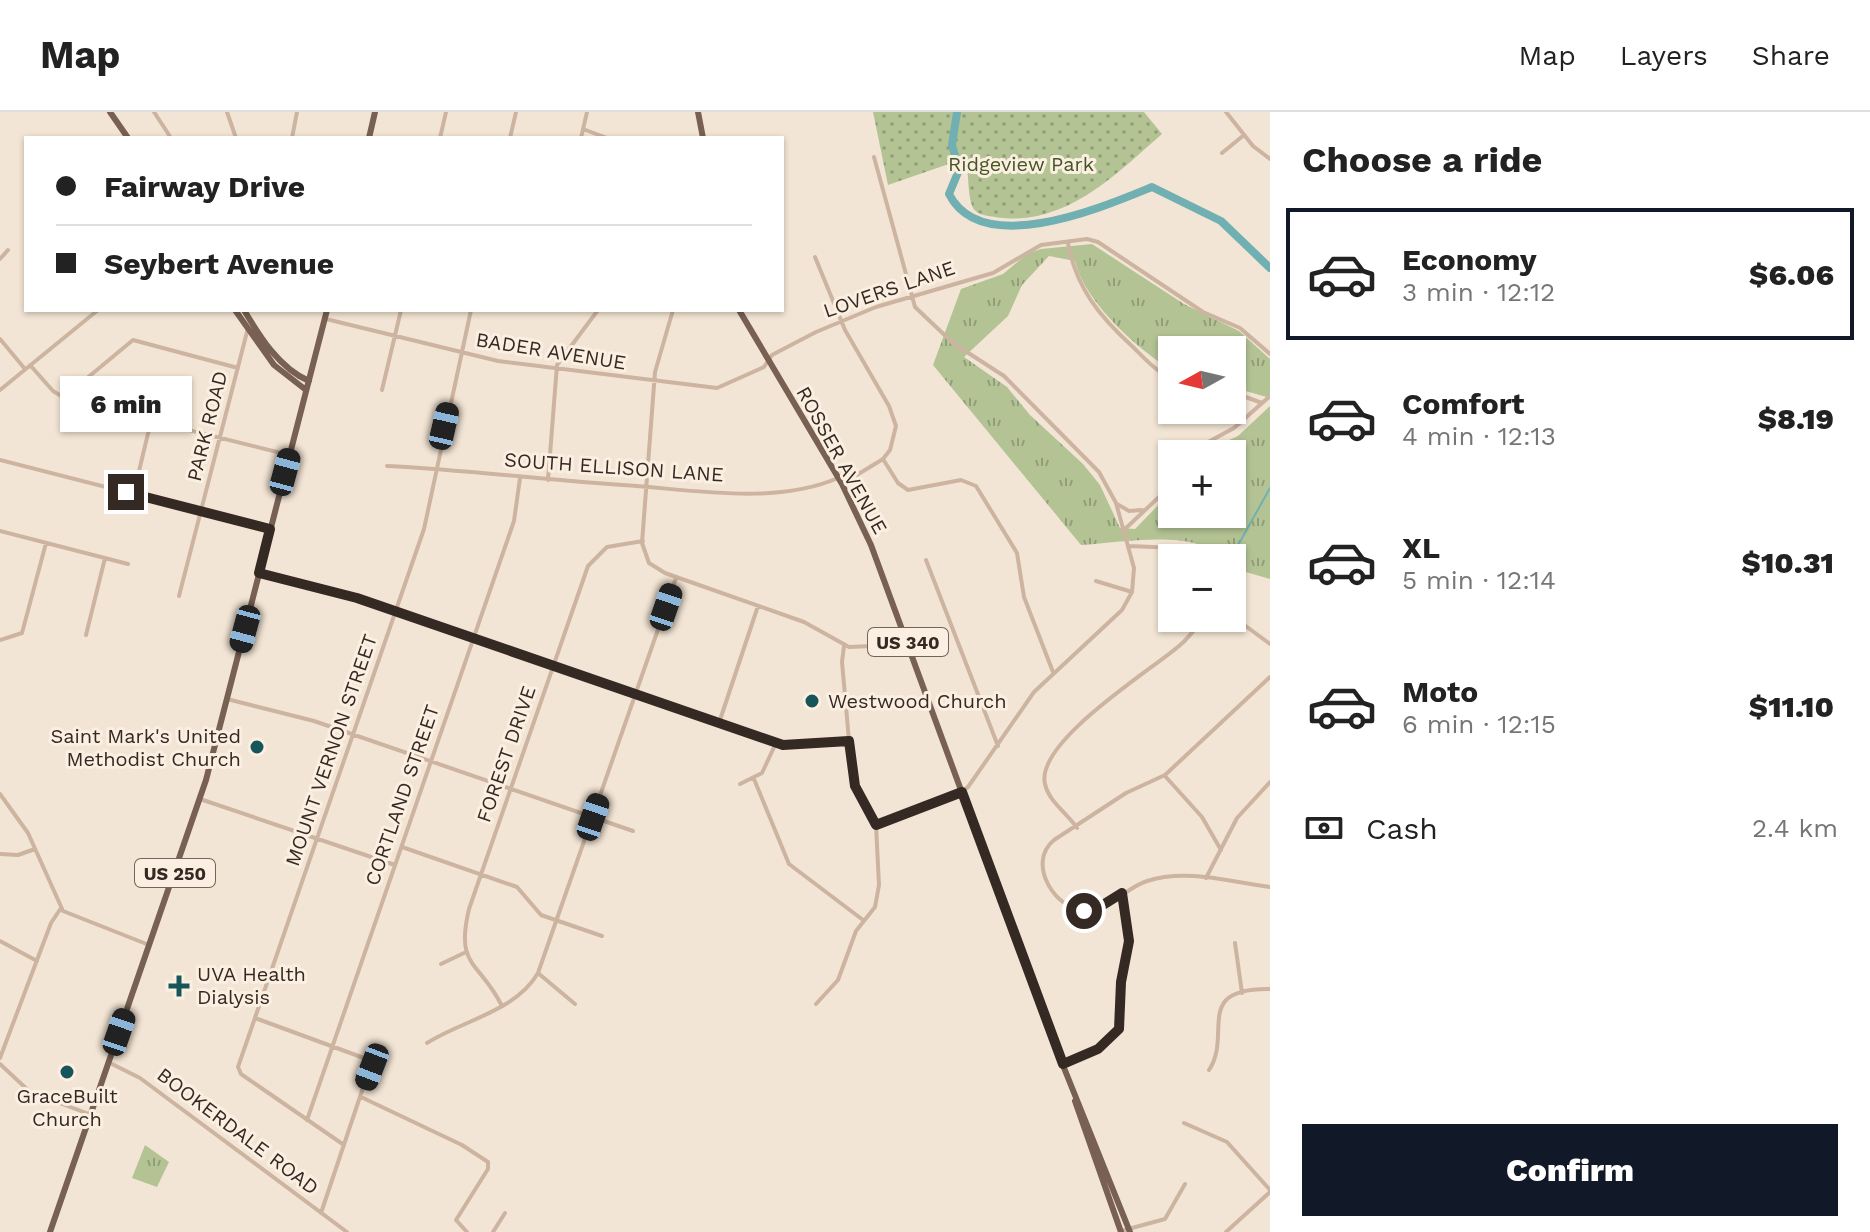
<!DOCTYPE html>
<meta charset="utf-8">
<style>
:root{--surface:#fff;--page:#f6f6f6;--text:#222;--muted:#767676;--line:#e0e0e0;--accent:#111827}
body{margin:0;font-family:"Work Sans",sans-serif;background:var(--page);color:var(--text);height:100vh;display:flex;flex-direction:column;font-size:30px;white-space:nowrap}
*{box-sizing:border-box;margin:0}
p{font-size:26px;color:var(--muted)}
.icon{flex:none;width:44px;height:44px;fill:none;stroke:currentColor;stroke-width:2;stroke-linecap:round;stroke-linejoin:round}
.map{position:relative;flex:1;overflow:hidden}
.side{display:flex;flex-direction:column;background:var(--surface);width:600px}
.side>*{flex:none}
.guide{position:absolute;left:24px;top:24px;width:760px;height:176px;border-radius:0px;box-shadow:0 2px 6px #0004;display:grid;align-content:center;height:176px;padding:0 32px;background:var(--surface)}
.needle{width:52px;rotate:262deg}
.buttons{position:absolute;left:1158px;top:224px;display:grid;gap:16px}
.buttons a{display:grid;place-items:center;width:88px;height:88px;border-radius:0px;background:var(--surface);box-shadow:0 2px 6px #0004;font-size:40px}
.end{position:absolute;width:36px;height:36px;margin:-18px;border:10px solid #352924;background:#fff;box-shadow:0 0 0 4px #fff}
.from{border-radius:50%}
.bubble{position:absolute;height:56px;border-radius:0px;background:var(--surface);box-shadow:0 2px 6px #0004;font-size:26px;font-weight:800;line-height:56px;text-align:center}
.car{position:absolute;width:24px;height:48px;margin:-24px -12px;border-radius:10px;box-shadow:0 0 6px 2px #0007;background:linear-gradient(#222 24%,#8ab4d8 0 40%,#222 0 76%,#8ab4d8 0 86%,#222 0)}
.guide b{display:flex;align-items:center;gap:28px;height:76px;font-size:30px}
.guide b+b{border-top:2px solid var(--line)}
.guide i{width:20px;height:20px;background:var(--text)}
ul{padding:0;list-style:none}
li{display:flex;align-items:center;gap:24px;height:132px;margin:0 16px 12px;padding:0 16px;border:4px solid transparent;border-radius:0px}
li div{flex:1}
li b{display:block;font-size:30px}
li em{font-style:normal;font-weight:800}
li.current{border-color:var(--accent)}
li>.icon{width:72px;height:72px;stroke-width:1.5}
h2{padding:0 32px;font-size:36px;line-height:96px}
.pay{display:flex;align-items:center;gap:20px;height:88px;padding:0 32px;font-size:30px}
.pay p{margin-inline-start:auto}
.primary-button{display:flex;gap:16px;margin-top:auto;padding:16px 32px}
.primary-button a{flex:1;height:92px;border-radius:0px;background:var(--accent);color:#fff;font-size:32px;font-weight:800;line-height:92px;text-align:center}
header{display:flex;align-items:center;gap:48px;box-sizing:border-box;height:112px;padding:0 40px;background:var(--surface);border-bottom:2px solid var(--line)}
header strong{font-size:38px}
nav{display:flex;gap:44px;margin-inline-start:auto;font-size:28px}
main{display:flex;flex:1;min-height:0}
.map>svg:first-child{display:block}
</style>
<header>
<strong>Map</strong>
<nav><a>Map</a><a>Layers</a><a>Share</a></nav>
</header>
<main>
<div class="map">
<svg width="1270" height="1120" viewBox="0 0 1270 1120">
<defs>
<pattern id="grass-tufts" width="24" height="20" patternUnits="userSpaceOnUse" patternTransform="scale(2)"><rect width="24" height="20" fill="#b3c394"/><path d="M3 7l-1-3M5 7V3M7 7l1-3M15 17l-1-3M17 17v-4M19 17l1-3" fill="none" stroke="#929e79"/></pattern>
<pattern id="park-dots" width="8" height="8" patternUnits="userSpaceOnUse" patternTransform="scale(2)"><rect width="8" height="8" fill="#b3c394"/><path d="M2 2h.1M6 6h.1" fill="none" stroke="#929e79" stroke-width="1.8" stroke-linecap="round"/></pattern>
</defs>
<rect width="100%" height="100%" fill="#f3e5d5"/>
<path fill="url(#grass-tufts)" d="M1092,132L1184,192L1239,219L1270,247V286L1232,275V238H1172V258C1138,238 1084,189 1075,149L1049,144L1022,173L1008,204L964,245L1007,275L1030,303L1083,352L1100,373L1120,416L1135,417L1172,379V402H1232V342H1198L1238,324L1270,294V467L1232,456V446H1222C1194,416 1120,431 1081,433L933,253L961,177L1003,162L1027,142L1041,137Z
M145,1033L169,1050L157,1075L132,1066Z"/>
<path fill="url(#park-dots)" d="M873,0H1144L1162,22C1115,63 1064,116 995,105C988,104 977,103 973,96C967,83 969,60 966,46L888,73Z"/>
<g fill="none" stroke-linecap="round" stroke-linejoin="round">
<path stroke="#71b0b2" stroke-width="2" d="M1231,446L1270,376"/>
<path stroke="#71b0b2" stroke-width="8" d="M957,0L952,33L959,58L949,82C982,147 1103,95 1152,75L1221,109L1270,156"/>
<path stroke="#ccb4a0" stroke-width="4" d="M154,0L171,26
M227,0L236,26
M1226,0L1253,34L1270,47
M583,17L607,26
M292,26L297,0
M440,26L446,0
M510,26L516,0
M581,26L587,0
M1222,41L1244,23
M874,45L915,195L953,231L1004,264L1099,360L1116,391L1134,456L1132,480L1122,498L1034,580L968,675L954,685L876,713
M1068,131C1076,176 1100,205 1133,235C1145,247 1157,260 1172,267
M815,145L845,218L889,294L896,314L890,338L883,347L842,372
M0,147L8,138
M673,198L655,260L642,431L649,451L665,461L804,510L849,535L872,534L902,522
M326,207L498,249L717,276L764,255L772,243L816,220L876,195L993,161L1041,133L1087,127L1098,130L1203,200L1240,216L1270,242
M0,227L25,257
M30,253L53,279L68,288L289,343
M0,278L98,198
M382,278L401,198
M1232,280L1262,291
M63,286L133,228L238,256
M1186,342L1234,316L1270,284
M883,347L898,371L908,378L961,368L976,374L1017,441L1024,485L1053,560
M0,348L270,417
M387,354C470,358 554,369 637,374C700,379 778,392 838,366
M548,368L557,253L598,198
M134,380L151,309
M1117,392L1129,399L1142,398
M1124,418L1160,384L1172,365
M0,419L128,452
M1129,434L1201,437L1215,446
M926,448L998,634
M260,461L357,486L783,633L849,629
M1096,469L1132,480
M179,484L248,216
M1232,504L1270,532
M86,523L105,446
M0,528L22,521L46,431
M1270,565L1165,663L1126,681L1054,728C1025,752 1057,800 1087,799C1108,799 1127,775 1147,769C1186,756 1231,770 1270,775
M227,587L314,609L633,719
M719,611L758,494
M1165,664L1202,705L1221,738
M754,667L789,752L863,808
M740,672L762,661L776,631
M0,682L28,721L63,799L149,833
M200,687L395,753
M1077,716C1067,701 1049,690 1045,672C1035,630 1150,559 1179,534C1189,526 1196,516 1203,506
M402,735L517,775L541,803L602,824
M0,742L18,743L35,737
M1206,766L1237,706L1270,670
M0,829L37,849
M1235,831L1242,881
M441,852L464,841
M538,861L575,892
M816,892L838,868L856,819L875,795L879,773L876,713L852,662L842,550L844,534
M502,894C479,848 455,856 469,797L588,454L607,435L643,429
M255,906L372,949L321,1101
M427,931C463,908 515,900 538,861L676,466
M0,946L51,811L61,796
M108,950L140,966L347,1120
M0,952L30,980L89,1002
M1063,952L1098,937L1119,917L1121,870L1129,829L1122,781
M1209,958C1233,922 1192,876 1270,877
M361,985L462,1033L488,1050V1057L456,1108L467,1120
M307,1008L514,409L520,366
M1184,1011L1227,1030L1270,1078
M344,1033L241,962L238,955L424,417L471,198
M1121,1119L1165,1107L1185,1072
M493,1120L505,1101
M1226,1120L1270,1080"/>
<path stroke="#786053" stroke-width="6" d="M110,0L128,26
M698,0L703,26
M369,26L375,0
M235,198L274,253L306,278
M244,198C260,225 279,256 309,269
M739,198L842,372L871,433L1052,926L1130,1120
M1075,989L1121,1120
M50,1120L206,668L327,198"/>
</g>
<g fill="none" stroke-linecap="round" stroke-linejoin="round">
<path stroke="#352924" stroke-width="10" d="M126,380L270,417L259,461L357,486L783,633L849,629L855,674L876,713L962,680L1063,952L1098,937L1119,917L1121,870L1129,829L1122,781L1098,796L1084,799"/>
</g>
<g fill="#16565a" stroke="#fbefe1" stroke-width="3">
<circle cx="812" cy="589" r="8"/>
<circle cx="257" cy="635" r="8"/>
<path d="M175 862h8v8h8v8h-8v8h-8v-8h-8v-8h8z"/>
<circle cx="67" cy="960" r="8"/>
</g>
<g text-anchor="middle" dominant-baseline="central" stroke-width="6" stroke-linejoin="round" paint-order="stroke">
<g fill="#fbefe1" stroke="#70645d" stroke-width="2">
<rect x="868" y="516" width="80" height="28" rx="6"/>
<rect x="135" y="747" width="80" height="28" rx="6"/>
</g>
<g font-size="18" font-weight="bold" fill="#352924">
<text x="908" y="530">US 340</text>
<text x="175" y="761">US 250</text>
</g>
<g font-size="20" fill="#445526" stroke="#fbefe1">
<text x="1021" y="52">Ridgeview Park</text>
</g>
<g font-size="20" fill="#352924" stroke="#fbefe1">
<text transform="translate(889 177) rotate(-19)">LOVERS LANE</text>
<text transform="translate(551 239) rotate(9)">BADER AVENUE</text>
<text transform="translate(207 314) rotate(-76)">PARK ROAD</text>
<text transform="translate(842 348) rotate(61)">ROSSER AVENUE</text>
<text transform="translate(614 355) rotate(4)">SOUTH ELLISON LANE</text>
<text transform="translate(331 638) rotate(-71)">MOUNT VERNON STREET</text>
<text transform="translate(506 642) rotate(-71)">FOREST DRIVE</text>
<text transform="translate(402 683) rotate(-71)">CORTLAND STREET</text>
<text transform="translate(238 1019) rotate(37)">BOOKERDALE ROAD</text>
</g>
<g font-size="20" fill="#352924" stroke="#fbefe1" text-anchor="start">
<text x="828" y="589">Westwood Church</text>
<text x="241" y="624" text-anchor="end">Saint Mark's United<tspan x="241" dy="23">Methodist Church</tspan></text>
<text x="197" y="862">UVA Health<tspan x="197" dy="23">Dialysis</tspan></text>
<text x="67" y="984" text-anchor="middle">GraceBuilt<tspan x="67" dy="23">Church</tspan></text>
</g>
</g>
</svg>
<div class="buttons">
<a><svg class="needle" viewBox="-14 -14 28 28"><path d="M0-13l5 13h-10z" fill="#e53935"/><path d="M0 13l5-13h-10z" fill="#767676"/></svg></a>
<a>+</a>
<a>−</a>
</div>
<i class="end from" style="left:1084px;top:799px"></i>
<i class="end" style="left:126px;top:380px"></i>
<div class="bubble" style="left:60px;top:264px;width:132px">6 min</div>
<i class="car" style="left:444px;top:314px;rotate:13deg"></i>
<i class="car" style="left:285px;top:360px;rotate:15deg"></i>
<i class="car" style="left:666px;top:495px;rotate:19deg"></i>
<i class="car" style="left:245px;top:517px;rotate:195deg"></i>
<i class="car" style="left:593px;top:705px;rotate:19deg"></i>
<i class="car" style="left:119px;top:920px;rotate:19deg"></i>
<i class="car" style="left:372px;top:955px;rotate:201deg"></i>
<div class="guide">
<b><i class="from"></i>Fairway Drive</b>
<b><i></i>Seybert Avenue</b>
</div>
</div>
<section class="side">
<h2>Choose a ride</h2>
<ul>
<li class="current"><svg class="icon" aria-label="car" viewBox="0 0 24 24"><path d="M5 17H2v-5l4-1 3-4h7l3 4 3 1v5h-3M9 17h6M6 11h13"/><circle cx="7" cy="17" r="2"/><circle cx="17" cy="17" r="2"/></svg><div><b>Economy</b><p>3 min · 12:12</p></div><em>$6.06</em></li>
<li><svg class="icon" aria-label="car" viewBox="0 0 24 24"><path d="M5 17H2v-5l4-1 3-4h7l3 4 3 1v5h-3M9 17h6M6 11h13"/><circle cx="7" cy="17" r="2"/><circle cx="17" cy="17" r="2"/></svg><div><b>Comfort</b><p>4 min · 12:13</p></div><em>$8.19</em></li>
<li><svg class="icon" aria-label="car" viewBox="0 0 24 24"><path d="M5 17H2v-5l4-1 3-4h7l3 4 3 1v5h-3M9 17h6M6 11h13"/><circle cx="7" cy="17" r="2"/><circle cx="17" cy="17" r="2"/></svg><div><b>XL</b><p>5 min · 12:14</p></div><em>$10.31</em></li>
<li><svg class="icon" aria-label="car" viewBox="0 0 24 24"><path d="M5 17H2v-5l4-1 3-4h7l3 4 3 1v5h-3M9 17h6M6 11h13"/><circle cx="7" cy="17" r="2"/><circle cx="17" cy="17" r="2"/></svg><div><b>Moto</b><p>6 min · 12:15</p></div><em>$11.10</em></li>
</ul>
<div class="pay"><svg class="icon" aria-label="cash" viewBox="0 0 24 24"><path d="M3 7h18v10H3z"/><circle cx="12" cy="12" r="2"/></svg>Cash<p>2.4 km</p></div>
<div class="primary-button"><a>Confirm</a></div>
</section>
</main>
